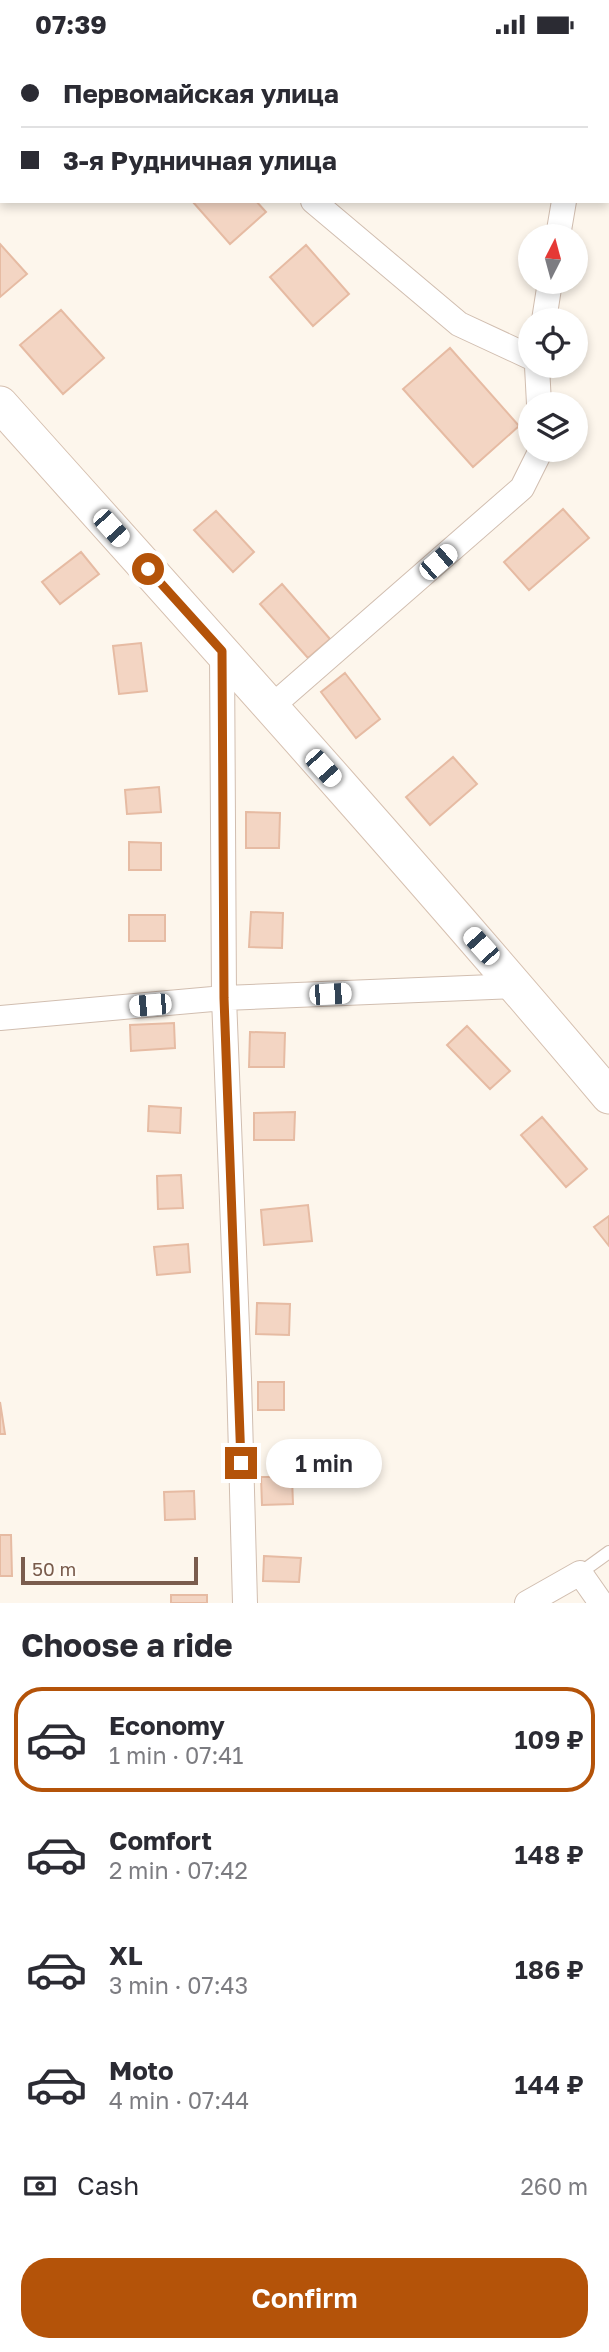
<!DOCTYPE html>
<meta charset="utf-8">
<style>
:root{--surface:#fff;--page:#f2f2f3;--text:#2b2b33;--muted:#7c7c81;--line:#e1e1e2;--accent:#b45309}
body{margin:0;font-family:"Golos Text",sans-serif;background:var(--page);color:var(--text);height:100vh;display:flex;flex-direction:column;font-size:26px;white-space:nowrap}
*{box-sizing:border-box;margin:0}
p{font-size:23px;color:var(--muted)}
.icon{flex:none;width:38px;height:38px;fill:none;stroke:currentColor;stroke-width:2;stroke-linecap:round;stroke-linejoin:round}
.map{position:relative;height:1554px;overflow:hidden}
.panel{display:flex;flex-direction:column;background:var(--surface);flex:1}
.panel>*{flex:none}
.banner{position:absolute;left:0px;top:0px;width:609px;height:154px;box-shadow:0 4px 10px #0003;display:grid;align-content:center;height:154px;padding:0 21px;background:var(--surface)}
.needle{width:46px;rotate:6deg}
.buttons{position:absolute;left:518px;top:175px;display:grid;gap:14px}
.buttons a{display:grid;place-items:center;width:70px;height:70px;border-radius:50%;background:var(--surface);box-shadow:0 4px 10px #0003;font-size:35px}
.scale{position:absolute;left:21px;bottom:18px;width:177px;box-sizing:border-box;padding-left:7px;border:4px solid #7a5c4d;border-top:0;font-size:19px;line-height:24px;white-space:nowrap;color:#7a5c4d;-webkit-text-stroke:5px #fffaf3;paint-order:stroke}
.end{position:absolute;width:32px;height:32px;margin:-16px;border:9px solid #b45309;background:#fff;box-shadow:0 0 0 4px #fff}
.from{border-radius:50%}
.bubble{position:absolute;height:49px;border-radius:24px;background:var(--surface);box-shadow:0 4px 10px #0003;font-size:23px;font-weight:600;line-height:49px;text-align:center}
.car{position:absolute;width:21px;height:42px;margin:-21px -10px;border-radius:9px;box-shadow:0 0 5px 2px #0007;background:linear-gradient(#fff 24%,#345 0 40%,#fff 0 76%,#345 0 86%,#fff 0)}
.banner b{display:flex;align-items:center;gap:24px;height:66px;font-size:26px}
.banner b+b{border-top:2px solid var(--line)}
.banner i{width:18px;height:18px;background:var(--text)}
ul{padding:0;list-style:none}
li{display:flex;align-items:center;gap:21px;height:105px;margin:0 14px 10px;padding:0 7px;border:4px solid transparent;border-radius:28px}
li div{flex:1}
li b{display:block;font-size:26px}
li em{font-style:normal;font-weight:600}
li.on{border-color:var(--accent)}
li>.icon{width:63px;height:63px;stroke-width:1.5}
h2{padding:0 21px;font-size:32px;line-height:84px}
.pay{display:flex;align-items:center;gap:18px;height:77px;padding:0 21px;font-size:26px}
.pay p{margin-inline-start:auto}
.cta{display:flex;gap:14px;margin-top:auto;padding:14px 21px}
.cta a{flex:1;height:80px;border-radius:28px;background:var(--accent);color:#fff;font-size:28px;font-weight:600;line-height:80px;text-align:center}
.status{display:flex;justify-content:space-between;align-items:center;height:49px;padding:0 35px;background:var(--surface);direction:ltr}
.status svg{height:19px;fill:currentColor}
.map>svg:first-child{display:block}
</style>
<div class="status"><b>07:39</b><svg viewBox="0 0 49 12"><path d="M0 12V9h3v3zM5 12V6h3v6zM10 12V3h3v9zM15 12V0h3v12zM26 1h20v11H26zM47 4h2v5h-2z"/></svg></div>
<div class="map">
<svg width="609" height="1554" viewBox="0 0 609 1554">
<rect width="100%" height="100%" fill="#fdf6ec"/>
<path fill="#f3d5c3" stroke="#e6bba3" stroke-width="2" d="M192,152H256L266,163L230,195Z
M0,195L27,225L0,248Z
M306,196L349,245L313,277L270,228Z
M61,261L104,309L63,345L20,296Z
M450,299L519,377L473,418L403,340Z
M563,460L589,489L529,541L504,513Z
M216,462L254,503L233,523L194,481Z
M81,503L99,525L60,555L42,533Z
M282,535L330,590L308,609L260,555Z
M141,594L147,642L119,645L113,597Z
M345,624L380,670L356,689L321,643Z
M453,708L477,735L430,776L406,748Z
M159,738L161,763L127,765L125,741Z
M246,763L280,764L279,799H246Z
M129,793L161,794V821H129Z
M251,863L283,864L282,899L249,898Z
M129,866H165V892H129Z
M174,974L175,999L131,1002L130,976Z
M467,977L510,1022L490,1040L447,996Z
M250,983L285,984L284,1018H249Z
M149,1057L181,1059L180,1084L148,1082Z
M295,1063L294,1091H254V1064Z
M542,1068L587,1120L566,1138L521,1086Z
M181,1126L183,1159L158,1160L157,1127Z
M308,1156L312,1192L264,1196L261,1161Z
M609,1167V1197L594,1178Z
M188,1195L190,1223L157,1226L154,1198Z
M257,1254L290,1255L289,1286L256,1285Z
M258,1333H284V1361H258Z
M0,1353L5,1385H0Z
M261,1428H292L293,1455L262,1456Z
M194,1442L195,1470L165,1471L164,1443Z
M0,1486H11L12,1527H0Z
M264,1507L301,1509L299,1533L263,1532Z
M171,1546H207V1554H171Z"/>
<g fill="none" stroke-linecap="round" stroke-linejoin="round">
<g stroke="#d1beb0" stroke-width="14">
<path id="service" d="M580,1524L609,1503"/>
</g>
<g stroke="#d1beb0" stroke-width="26">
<path id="minor" d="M158,0L160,2
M586,2L587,0
M313,152L459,275L530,308
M558,187L564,152
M544,271L550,233
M537,317L539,355
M222,602L224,949L239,1330L245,1554
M270,659L522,439L541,401
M0,969L224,949L516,937
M527,1554L580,1524L601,1554"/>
</g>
<g stroke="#d6c0b0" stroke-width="37">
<path id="secondary" d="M0,355C205,584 411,812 609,1047"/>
</g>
<use href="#service" stroke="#fff" stroke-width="12"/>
<use href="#minor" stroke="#fff" stroke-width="24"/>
<use href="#secondary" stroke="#fff" stroke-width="35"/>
</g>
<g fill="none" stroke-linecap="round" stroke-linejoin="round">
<path stroke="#b45309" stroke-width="9" d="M148,520L222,602L224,949L241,1414"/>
</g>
</svg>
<div class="buttons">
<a><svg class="needle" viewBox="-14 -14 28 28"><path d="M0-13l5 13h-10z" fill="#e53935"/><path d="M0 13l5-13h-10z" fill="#7c7c81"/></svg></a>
<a><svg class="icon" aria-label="locate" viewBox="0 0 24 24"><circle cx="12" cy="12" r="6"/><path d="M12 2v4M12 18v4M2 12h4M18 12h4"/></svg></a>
<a><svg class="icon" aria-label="layers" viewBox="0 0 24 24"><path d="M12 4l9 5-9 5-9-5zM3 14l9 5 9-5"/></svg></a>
</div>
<div class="scale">50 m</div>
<i class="end from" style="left:148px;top:520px"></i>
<i class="end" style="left:241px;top:1414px"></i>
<div class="bubble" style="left:266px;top:1390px;width:116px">1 min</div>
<i class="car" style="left:111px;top:479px;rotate:138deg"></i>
<i class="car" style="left:438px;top:513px;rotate:49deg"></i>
<i class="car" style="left:323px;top:719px;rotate:138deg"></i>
<i class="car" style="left:481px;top:897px;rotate:318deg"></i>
<i class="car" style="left:330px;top:945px;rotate:87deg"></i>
<i class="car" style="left:150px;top:956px;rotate:265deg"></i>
<div class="banner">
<b><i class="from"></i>Первомайская улица</b>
<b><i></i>3-я Рудничная улица</b>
</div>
</div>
<section class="panel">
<h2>Choose a ride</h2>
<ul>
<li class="on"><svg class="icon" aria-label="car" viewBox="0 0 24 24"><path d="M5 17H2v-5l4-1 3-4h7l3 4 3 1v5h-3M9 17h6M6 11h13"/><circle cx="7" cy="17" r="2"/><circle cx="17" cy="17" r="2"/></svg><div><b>Economy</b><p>1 min · 07:41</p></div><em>109 ₽</em></li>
<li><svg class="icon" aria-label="car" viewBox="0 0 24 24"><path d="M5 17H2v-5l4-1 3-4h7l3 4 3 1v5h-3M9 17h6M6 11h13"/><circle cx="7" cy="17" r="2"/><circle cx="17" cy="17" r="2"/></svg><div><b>Comfort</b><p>2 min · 07:42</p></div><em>148 ₽</em></li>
<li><svg class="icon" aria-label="car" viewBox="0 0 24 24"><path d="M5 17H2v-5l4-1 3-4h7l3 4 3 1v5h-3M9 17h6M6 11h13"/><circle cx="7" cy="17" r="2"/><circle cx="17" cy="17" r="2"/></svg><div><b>XL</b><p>3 min · 07:43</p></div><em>186 ₽</em></li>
<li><svg class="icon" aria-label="car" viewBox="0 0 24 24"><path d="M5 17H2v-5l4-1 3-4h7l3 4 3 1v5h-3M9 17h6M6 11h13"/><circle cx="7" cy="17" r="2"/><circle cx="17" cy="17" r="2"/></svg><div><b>Moto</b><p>4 min · 07:44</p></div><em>144 ₽</em></li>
</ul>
<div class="pay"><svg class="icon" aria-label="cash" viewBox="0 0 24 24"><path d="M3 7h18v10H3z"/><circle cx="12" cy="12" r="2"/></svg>Cash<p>260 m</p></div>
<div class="cta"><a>Confirm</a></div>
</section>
